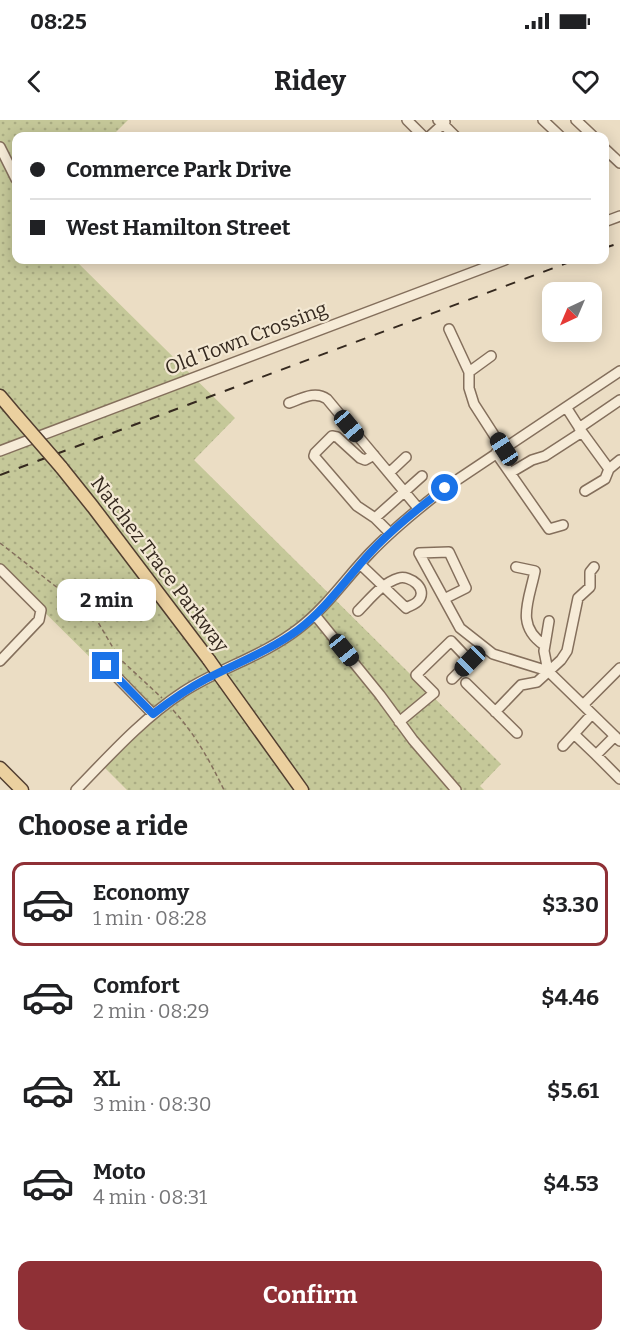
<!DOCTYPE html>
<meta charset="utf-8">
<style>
:root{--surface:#fff;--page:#f2f2f2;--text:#202124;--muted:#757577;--line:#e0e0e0;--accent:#8f3036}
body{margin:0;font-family:Bitter,serif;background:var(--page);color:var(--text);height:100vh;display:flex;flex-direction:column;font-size:22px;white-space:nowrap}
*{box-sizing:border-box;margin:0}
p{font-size:20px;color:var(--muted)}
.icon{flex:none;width:33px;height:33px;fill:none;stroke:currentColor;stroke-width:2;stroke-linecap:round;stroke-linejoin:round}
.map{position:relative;height:670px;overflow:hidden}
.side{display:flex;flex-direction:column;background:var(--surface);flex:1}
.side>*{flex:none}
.banner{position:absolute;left:12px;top:12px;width:597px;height:132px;border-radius:12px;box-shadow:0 3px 15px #0003;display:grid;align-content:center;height:132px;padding:0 18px;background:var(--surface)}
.needle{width:39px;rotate:224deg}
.buttons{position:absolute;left:542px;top:162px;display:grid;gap:12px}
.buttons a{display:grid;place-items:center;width:60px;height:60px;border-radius:12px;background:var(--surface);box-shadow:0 3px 15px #0003;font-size:30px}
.end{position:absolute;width:27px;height:27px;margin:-14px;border:8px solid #1a73e8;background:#fff;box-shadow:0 0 0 3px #fff}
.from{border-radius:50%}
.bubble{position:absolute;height:42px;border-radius:12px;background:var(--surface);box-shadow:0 3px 15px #0003;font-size:20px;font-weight:700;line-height:42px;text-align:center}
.car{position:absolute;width:18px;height:36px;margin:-18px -9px;border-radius:8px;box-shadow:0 0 4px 2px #0007;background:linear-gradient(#222 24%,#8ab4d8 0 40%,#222 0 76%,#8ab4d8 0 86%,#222 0)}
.banner b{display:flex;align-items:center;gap:21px;height:57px;font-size:22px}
.banner b+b{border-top:2px solid var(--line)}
.banner i{width:15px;height:15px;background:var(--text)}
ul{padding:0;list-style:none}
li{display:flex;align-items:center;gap:18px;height:84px;margin:0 12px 9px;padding:0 6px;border:3px solid transparent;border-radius:12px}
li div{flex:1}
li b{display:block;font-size:22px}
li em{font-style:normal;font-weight:700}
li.active{border-color:var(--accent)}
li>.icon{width:54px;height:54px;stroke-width:1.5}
h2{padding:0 18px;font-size:27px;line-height:72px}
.primary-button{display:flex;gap:12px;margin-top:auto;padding:12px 18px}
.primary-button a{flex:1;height:69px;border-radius:12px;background:var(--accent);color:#fff;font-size:24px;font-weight:700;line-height:69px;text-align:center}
.status{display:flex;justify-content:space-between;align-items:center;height:42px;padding:0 30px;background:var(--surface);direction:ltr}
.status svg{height:16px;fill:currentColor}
header{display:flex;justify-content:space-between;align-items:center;height:78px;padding:0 18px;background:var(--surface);font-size:27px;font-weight:700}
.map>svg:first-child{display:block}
</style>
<div class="status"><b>08:25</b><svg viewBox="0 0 49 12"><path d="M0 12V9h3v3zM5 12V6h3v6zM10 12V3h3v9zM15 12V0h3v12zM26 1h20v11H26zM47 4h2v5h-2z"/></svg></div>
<header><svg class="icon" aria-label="back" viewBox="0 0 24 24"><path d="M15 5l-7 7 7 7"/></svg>Ridey<svg class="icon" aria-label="heart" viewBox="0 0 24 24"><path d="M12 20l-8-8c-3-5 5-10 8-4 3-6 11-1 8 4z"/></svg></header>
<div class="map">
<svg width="620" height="670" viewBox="0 0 620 670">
<defs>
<pattern id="park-dots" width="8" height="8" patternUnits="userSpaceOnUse" patternTransform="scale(1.5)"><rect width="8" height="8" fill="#c5c899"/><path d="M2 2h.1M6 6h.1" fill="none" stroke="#aaac83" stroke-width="1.8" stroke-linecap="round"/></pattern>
</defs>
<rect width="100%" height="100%" fill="#ebddc4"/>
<path fill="url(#park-dots)" d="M0,0H128L112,16H16V140H75L235,298L194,340L501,644L480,666L484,670H127L99,642L147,594L0,448Z"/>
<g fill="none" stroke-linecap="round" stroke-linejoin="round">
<g stroke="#846f5c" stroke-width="12">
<path id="minor" d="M407,0L423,16
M543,0L560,16
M576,0L593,16
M445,2L443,4L455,16
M430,16L443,4L438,0
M0,27L16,59
M604,28L620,43
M604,102L620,96
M449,209L469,252V268L474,284L503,329
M469,252L491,236
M289,283C301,279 315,270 327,279L418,388
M566,287L582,312
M579,308L620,280
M0,331L505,140
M496,333L549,409L563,405
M374,335L365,340L360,338L337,317L332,316L315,333L314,336L357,386L375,398L390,413
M609,349L620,340
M389,353L406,337
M510,353L532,340L545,336L582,312L609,349L605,359L585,371
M375,398L422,356
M516,447L535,451C529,481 515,505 544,525
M0,449L41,490L39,500L0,541
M444,479L466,468L449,432L419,433L460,508L493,534L548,551L620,621
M358,491C370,479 382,463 399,458C410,455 429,469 418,481C416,484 409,486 406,488L360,444
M315,495L380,575L413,620L456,670
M106,546L153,594
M548,551L544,531L549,501
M466,563L517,613
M583,585L620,548
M495,592L521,565L537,562L561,540L567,531L578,478L590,467V452L594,447
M592,594L574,614L596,635
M399,602L434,573L416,555L451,521L470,541L452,559
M615,616L596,635L620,659
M563,626L574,614
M76,670C110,635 142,599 183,572C220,548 263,536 298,509C326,488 346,458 370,433C393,409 419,388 445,368L620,251"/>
</g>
<g stroke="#523e30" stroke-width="15">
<path id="major" d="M0,276L16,295
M61,347L93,387L209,540
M221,557L302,670
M0,648L22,670"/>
</g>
<path stroke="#846f5c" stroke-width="1.5" stroke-dasharray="4.5 3" stroke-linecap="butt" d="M0,423L95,497L119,538L162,578
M173,590C195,614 210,641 224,670"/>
<use href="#minor" stroke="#f6ebd7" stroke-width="9"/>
<use href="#major" stroke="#ebd09f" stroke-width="12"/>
<path stroke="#35291f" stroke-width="2" stroke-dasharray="10 10" stroke-linecap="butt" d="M604,128L620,123
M0,355L575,140"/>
<g stroke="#523e30" stroke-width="15" stroke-linecap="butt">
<path id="major-bridge" d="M16,295L61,347
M209,540L221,557"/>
</g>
<use href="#major-bridge" stroke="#ebd09f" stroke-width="12"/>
</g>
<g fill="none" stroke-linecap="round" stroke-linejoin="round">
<path stroke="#1a73e8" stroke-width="8" d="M106,546L153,594C170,581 187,569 206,559C237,543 269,531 298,510C326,489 346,459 370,433C392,409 419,388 445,368"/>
</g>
<g text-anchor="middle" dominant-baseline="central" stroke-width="4.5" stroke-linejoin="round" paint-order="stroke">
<g font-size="20" fill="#35291f" stroke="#f3e8d3">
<text transform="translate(246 218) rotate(-21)">Old Town Crossing</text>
<text transform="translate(160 444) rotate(53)">Natchez Trace Parkway</text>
</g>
</g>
</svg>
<div class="buttons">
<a><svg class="needle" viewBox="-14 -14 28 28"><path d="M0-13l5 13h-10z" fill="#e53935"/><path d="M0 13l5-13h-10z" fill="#757577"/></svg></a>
</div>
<i class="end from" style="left:445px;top:368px"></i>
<i class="end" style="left:106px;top:546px"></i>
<div class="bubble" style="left:57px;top:459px;width:99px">2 min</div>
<i class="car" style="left:349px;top:306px;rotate:140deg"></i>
<i class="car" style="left:504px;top:329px;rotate:327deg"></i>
<i class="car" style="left:344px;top:530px;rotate:141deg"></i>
<i class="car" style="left:470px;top:541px;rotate:225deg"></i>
<div class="banner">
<b><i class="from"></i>Commerce Park Drive</b>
<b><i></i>West Hamilton Street</b>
</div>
</div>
<section class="side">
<h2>Choose a ride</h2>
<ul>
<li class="active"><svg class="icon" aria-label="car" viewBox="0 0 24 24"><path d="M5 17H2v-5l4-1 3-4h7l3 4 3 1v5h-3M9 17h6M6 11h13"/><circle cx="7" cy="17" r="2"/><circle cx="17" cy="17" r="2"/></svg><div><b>Economy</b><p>1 min · 08:28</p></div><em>$3.30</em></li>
<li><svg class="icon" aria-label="car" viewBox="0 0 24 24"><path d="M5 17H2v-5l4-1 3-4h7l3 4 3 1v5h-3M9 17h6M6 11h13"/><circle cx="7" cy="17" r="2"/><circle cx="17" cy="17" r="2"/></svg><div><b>Comfort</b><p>2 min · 08:29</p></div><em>$4.46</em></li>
<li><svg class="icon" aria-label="car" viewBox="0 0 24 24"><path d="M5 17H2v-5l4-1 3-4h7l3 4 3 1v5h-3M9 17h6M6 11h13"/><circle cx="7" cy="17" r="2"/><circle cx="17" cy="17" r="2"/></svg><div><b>XL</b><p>3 min · 08:30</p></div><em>$5.61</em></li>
<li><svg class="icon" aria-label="car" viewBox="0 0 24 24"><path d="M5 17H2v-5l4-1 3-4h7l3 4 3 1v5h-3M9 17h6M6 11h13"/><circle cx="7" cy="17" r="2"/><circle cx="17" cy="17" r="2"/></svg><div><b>Moto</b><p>4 min · 08:31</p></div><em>$4.53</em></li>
</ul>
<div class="primary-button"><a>Confirm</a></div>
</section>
